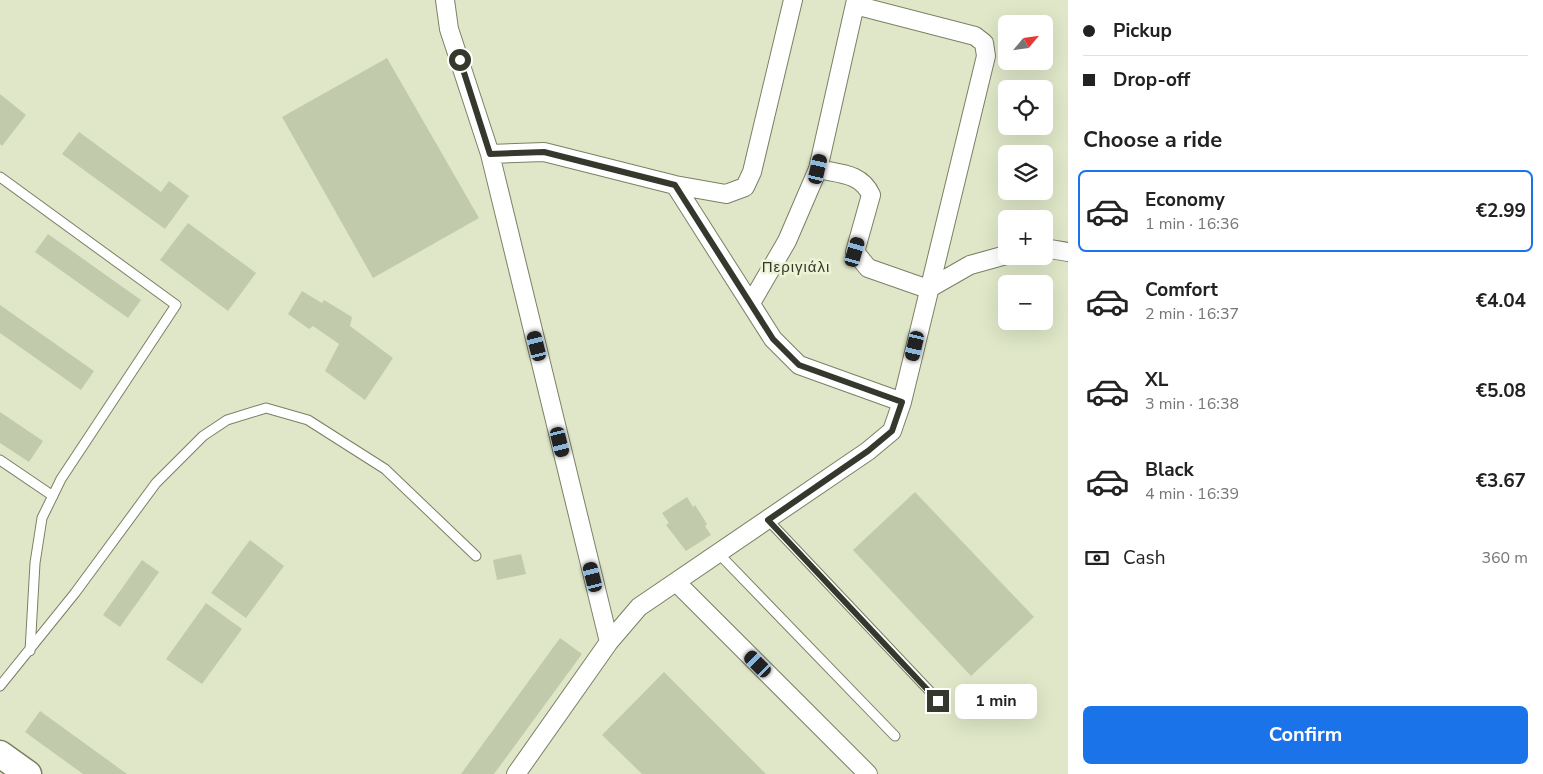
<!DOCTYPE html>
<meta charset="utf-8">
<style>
:root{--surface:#fff;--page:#f2f2f2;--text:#222;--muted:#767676;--line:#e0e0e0;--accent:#1a73e8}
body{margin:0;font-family:"Nunito Sans",sans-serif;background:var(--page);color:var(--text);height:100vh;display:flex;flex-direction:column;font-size:19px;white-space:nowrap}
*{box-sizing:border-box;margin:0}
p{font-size:16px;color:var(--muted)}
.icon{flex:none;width:28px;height:28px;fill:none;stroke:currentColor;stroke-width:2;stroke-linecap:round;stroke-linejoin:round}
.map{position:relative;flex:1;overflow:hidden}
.side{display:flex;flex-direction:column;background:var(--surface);width:475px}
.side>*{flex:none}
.guide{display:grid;align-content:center;height:110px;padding:0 15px;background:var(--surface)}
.needle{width:32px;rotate:61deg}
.tools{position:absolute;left:998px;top:15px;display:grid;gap:10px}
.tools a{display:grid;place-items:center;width:55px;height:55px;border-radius:8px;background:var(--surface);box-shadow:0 5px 20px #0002;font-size:25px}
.end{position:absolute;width:22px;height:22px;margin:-11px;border:6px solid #35382c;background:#fff;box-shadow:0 0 0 2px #fff}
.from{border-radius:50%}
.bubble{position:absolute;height:35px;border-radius:8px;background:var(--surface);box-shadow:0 5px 20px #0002;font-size:16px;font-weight:700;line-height:35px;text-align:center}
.car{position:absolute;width:15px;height:30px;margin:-15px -8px;border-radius:6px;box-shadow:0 0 4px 1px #0007;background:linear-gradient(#222 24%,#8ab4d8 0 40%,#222 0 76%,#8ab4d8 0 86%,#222 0)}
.guide b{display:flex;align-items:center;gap:18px;height:48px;font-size:19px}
.guide b+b{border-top:1px solid var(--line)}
.guide i{width:12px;height:12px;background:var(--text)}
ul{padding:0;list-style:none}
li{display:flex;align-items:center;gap:15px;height:82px;margin:0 10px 8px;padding:0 5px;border:2px solid transparent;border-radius:8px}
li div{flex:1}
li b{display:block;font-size:19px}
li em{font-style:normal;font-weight:700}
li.selected{border-color:var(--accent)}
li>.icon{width:45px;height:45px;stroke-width:1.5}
h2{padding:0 15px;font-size:22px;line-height:60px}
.pay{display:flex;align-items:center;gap:12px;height:55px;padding:0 15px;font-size:19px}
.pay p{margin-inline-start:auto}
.button{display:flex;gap:10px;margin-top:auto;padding:10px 15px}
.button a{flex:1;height:58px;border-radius:8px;background:var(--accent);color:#fff;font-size:20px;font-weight:700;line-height:58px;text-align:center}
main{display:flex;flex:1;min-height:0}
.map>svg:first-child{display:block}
</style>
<main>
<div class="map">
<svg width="1068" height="774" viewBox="0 0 1068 774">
<rect width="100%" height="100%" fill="#dfe7c8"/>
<path fill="#c2caac" d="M387,58L479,218L373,278L282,117Z
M0,94L26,115L2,146L0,144Z
M79,132L161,192L169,181L189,196L165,229L62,154Z
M188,223L256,273L228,311L160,260Z
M48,234L141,300L128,318L35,252Z
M302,291L322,303L324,300L352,317L350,326L393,358L365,400L325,371L339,344L313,326L309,329L288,314Z
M0,305L94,371L81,390L0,333Z
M0,412L43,441L29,462L0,443Z
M915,492L1034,617L971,676L853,550Z
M687,497L693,507L695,505L707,524L705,526L711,535L686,551L666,525L669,523L662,513Z
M250,540L284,566L246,618L211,593Z
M521,554L526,574L497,580L493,560Z
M142,560L159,572L120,627L103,615Z
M206,603L242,629L202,684L166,659Z
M560,638L582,654L494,774H461Z
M664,672L766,774H642L602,735Z
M40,711L127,774H83L25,732Z"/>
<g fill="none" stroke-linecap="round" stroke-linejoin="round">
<g stroke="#7a8064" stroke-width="11">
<path id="lane" d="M0,177L176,305L61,479L42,518L35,563L30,651
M0,460L53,496
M768,520L939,701
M719,554L895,736
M0,686L75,593L156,483L203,436L227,420L266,408L308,420L385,469L476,556"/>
</g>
<g stroke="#7a8064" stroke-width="20">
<path id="street" d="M445,0L449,29L490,154L609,642L516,774
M490,154L544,152L675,185L726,194L745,187L752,172L793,0
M818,169C840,174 861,173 871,195L855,252L868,268L928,289L970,265L1006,255
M675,185L773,339L799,365L902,402
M1044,248L1068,252
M751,303L787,241L818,169L856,0
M676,582L868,774
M609,642L639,607L868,451L892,431L902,402L986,56L984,43L975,36L855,5"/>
</g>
<g stroke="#7a8064" stroke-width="29">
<path id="primary" d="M0,754L28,774"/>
</g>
<use href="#lane" stroke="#fff" stroke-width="9"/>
<use href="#street" stroke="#fff" stroke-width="18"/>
<use href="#primary" stroke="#fff" stroke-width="26"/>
</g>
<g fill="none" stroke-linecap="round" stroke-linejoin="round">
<path stroke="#35382c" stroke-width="6" d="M460,60L490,154L544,152L675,185L773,339L799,365L902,402L892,431L868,451L768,520L938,701"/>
</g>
<g text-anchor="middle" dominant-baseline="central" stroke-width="5" stroke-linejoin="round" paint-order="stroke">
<g font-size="15" letter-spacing="1" fill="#35382c" stroke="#ecf4d5">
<text x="796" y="267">Περιγιάλι</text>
</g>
</g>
</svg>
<div class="tools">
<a><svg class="needle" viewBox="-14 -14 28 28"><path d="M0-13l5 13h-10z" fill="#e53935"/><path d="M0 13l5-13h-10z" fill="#767676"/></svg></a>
<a><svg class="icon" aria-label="locate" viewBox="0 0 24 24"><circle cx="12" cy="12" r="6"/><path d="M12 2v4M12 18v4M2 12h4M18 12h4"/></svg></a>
<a><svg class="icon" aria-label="layers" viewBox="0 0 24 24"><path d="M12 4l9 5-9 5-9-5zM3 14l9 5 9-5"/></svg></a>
<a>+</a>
<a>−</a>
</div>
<i class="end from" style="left:460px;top:60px"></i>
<i class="end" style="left:938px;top:701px"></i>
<div class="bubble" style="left:955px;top:684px;width:82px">1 min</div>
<i class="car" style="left:818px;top:169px;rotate:13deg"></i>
<i class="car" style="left:855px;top:252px;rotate:16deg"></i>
<i class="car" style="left:537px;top:346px;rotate:346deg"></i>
<i class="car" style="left:915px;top:346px;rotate:193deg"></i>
<i class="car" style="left:560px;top:442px;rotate:166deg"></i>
<i class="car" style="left:593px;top:577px;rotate:346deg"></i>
<i class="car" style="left:758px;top:664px;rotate:315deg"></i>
</div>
<section class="side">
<div class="guide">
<b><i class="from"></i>Pickup</b>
<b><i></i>Drop-off</b>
</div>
<h2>Choose a ride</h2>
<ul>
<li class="selected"><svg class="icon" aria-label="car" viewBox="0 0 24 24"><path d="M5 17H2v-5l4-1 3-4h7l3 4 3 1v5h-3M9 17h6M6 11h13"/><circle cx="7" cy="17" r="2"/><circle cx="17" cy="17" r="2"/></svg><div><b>Economy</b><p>1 min · 16:36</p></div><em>€2.99</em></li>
<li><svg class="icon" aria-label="car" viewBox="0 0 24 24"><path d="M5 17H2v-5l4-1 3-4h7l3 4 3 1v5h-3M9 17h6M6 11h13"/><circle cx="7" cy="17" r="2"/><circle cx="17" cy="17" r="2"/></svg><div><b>Comfort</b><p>2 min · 16:37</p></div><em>€4.04</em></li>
<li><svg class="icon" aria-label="car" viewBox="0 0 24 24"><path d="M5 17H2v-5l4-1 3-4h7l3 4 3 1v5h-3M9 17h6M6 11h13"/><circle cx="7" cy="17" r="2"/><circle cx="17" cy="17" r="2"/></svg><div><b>XL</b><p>3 min · 16:38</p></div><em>€5.08</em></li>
<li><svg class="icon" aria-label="car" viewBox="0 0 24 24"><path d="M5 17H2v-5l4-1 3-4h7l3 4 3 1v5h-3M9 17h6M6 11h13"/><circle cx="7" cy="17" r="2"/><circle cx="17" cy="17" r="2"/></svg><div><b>Black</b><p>4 min · 16:39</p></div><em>€3.67</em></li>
</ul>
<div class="pay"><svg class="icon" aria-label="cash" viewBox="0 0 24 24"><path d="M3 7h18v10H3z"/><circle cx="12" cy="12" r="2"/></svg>Cash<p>360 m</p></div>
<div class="button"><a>Confirm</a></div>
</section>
</main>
